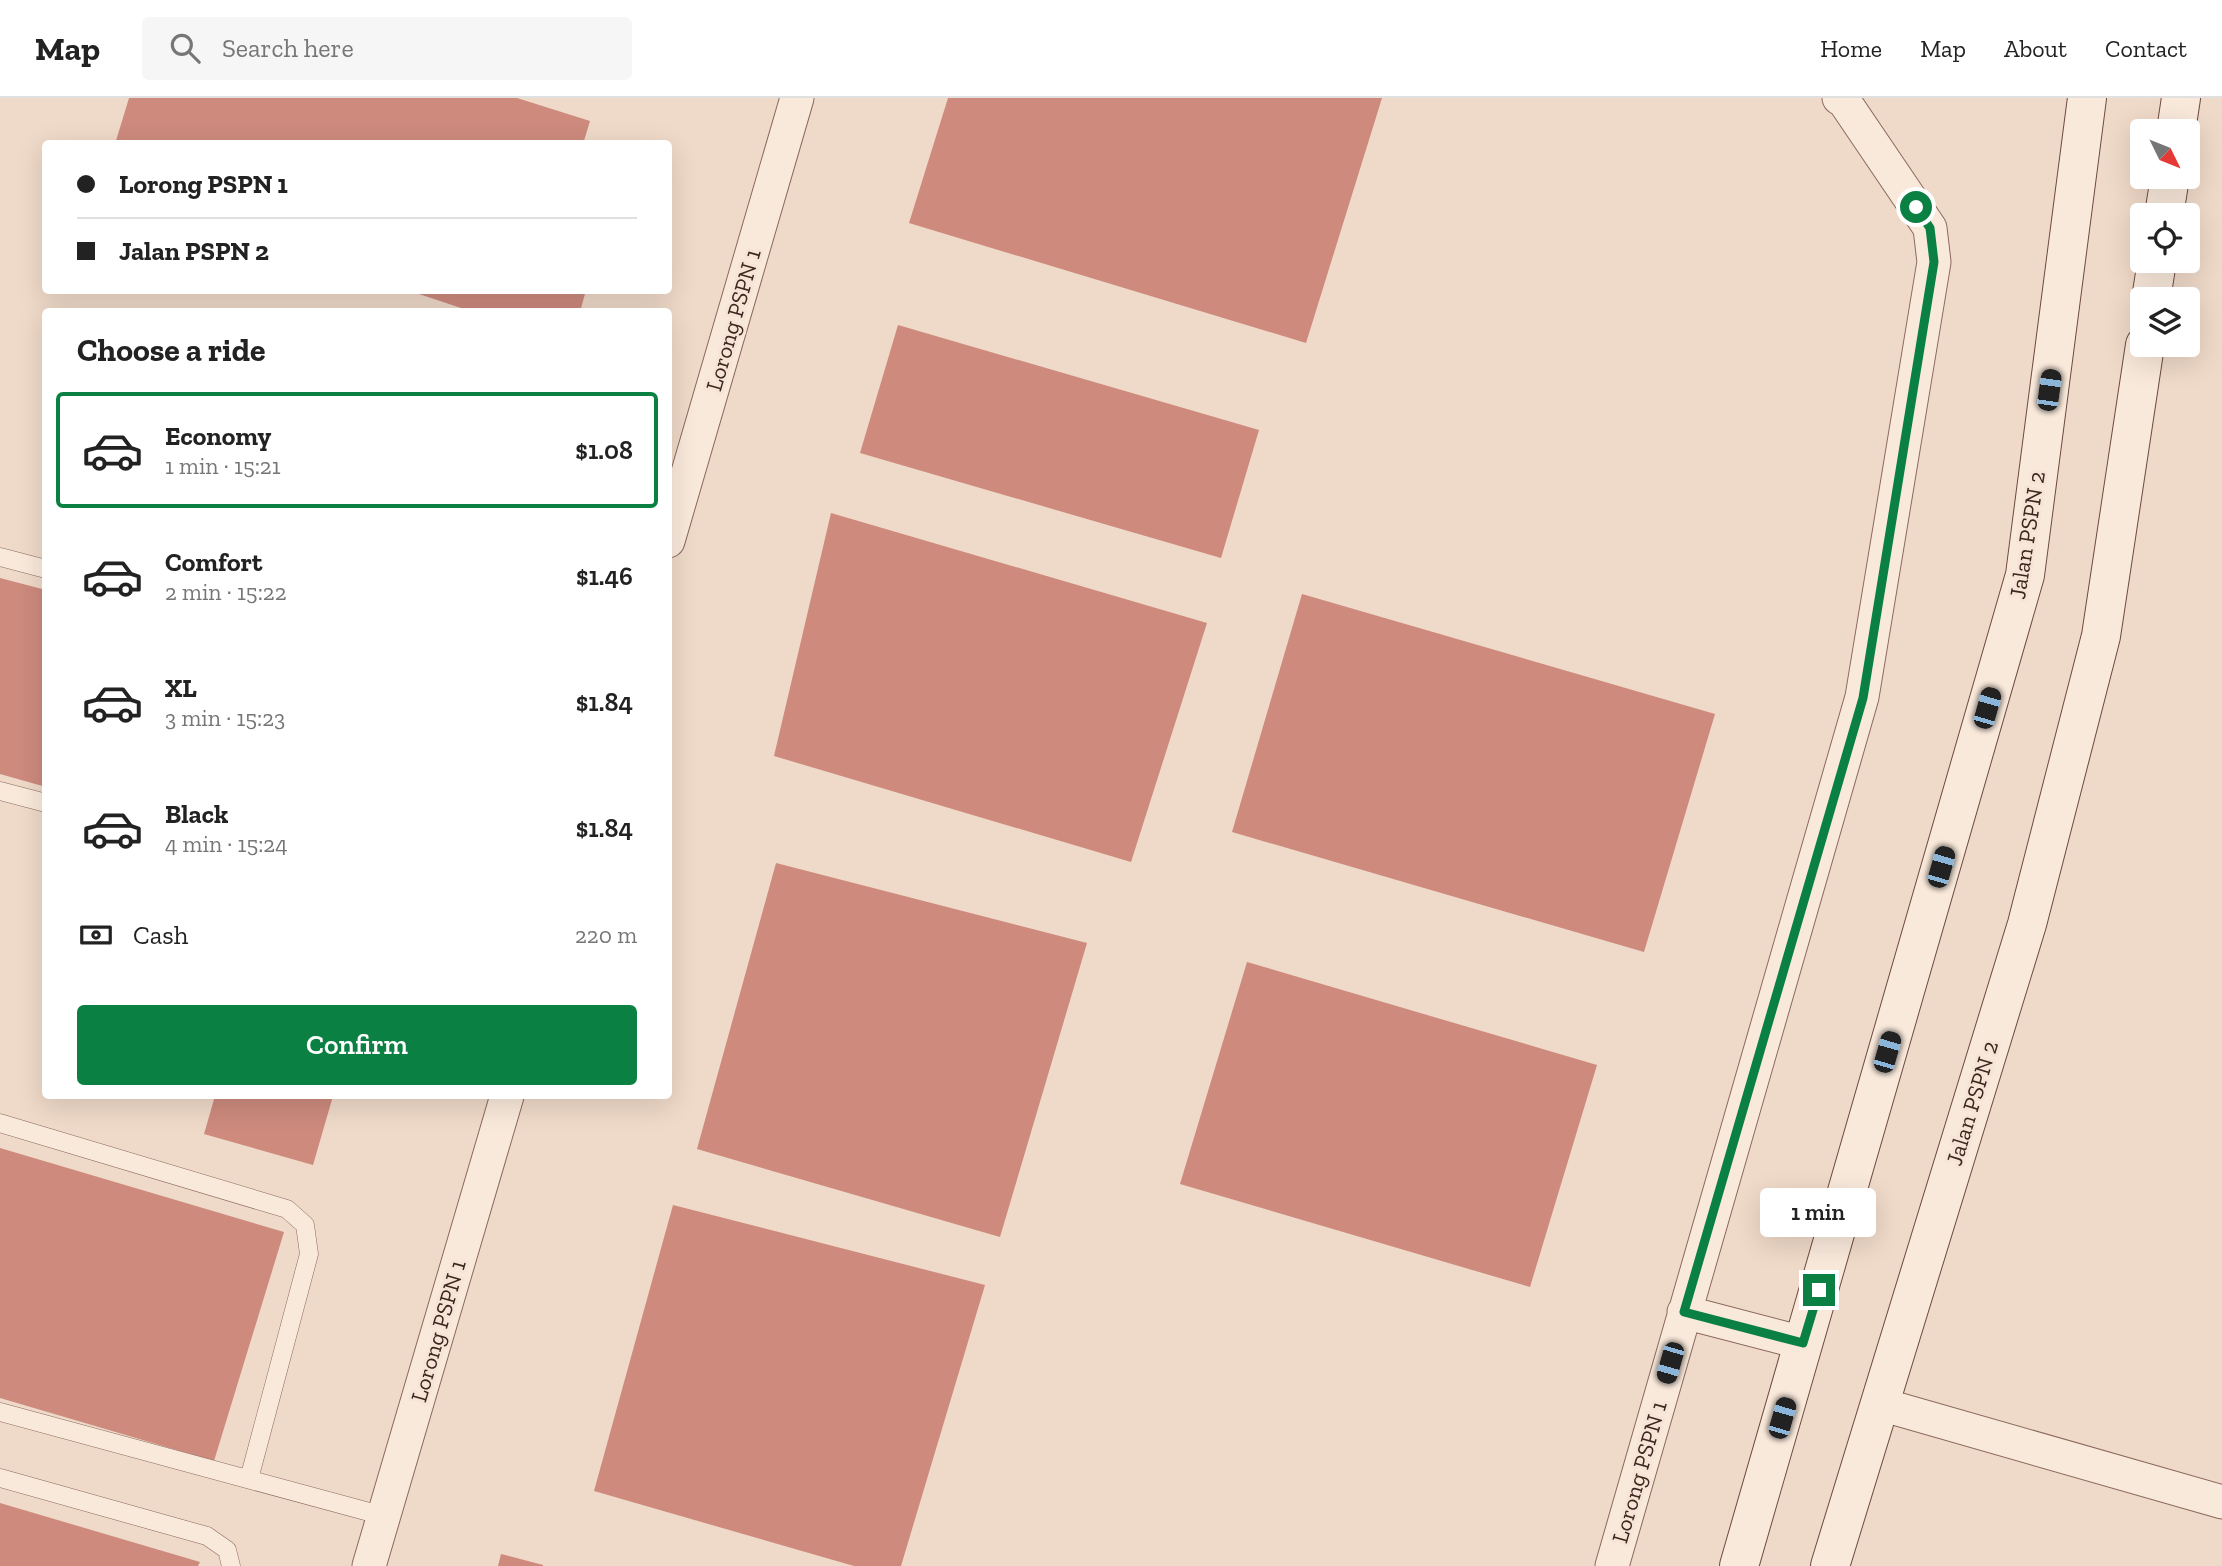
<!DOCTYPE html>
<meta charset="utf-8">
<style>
:root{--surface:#fff;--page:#f6f6f6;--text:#222;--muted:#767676;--line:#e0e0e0;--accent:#0b8043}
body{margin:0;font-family:"Zilla Slab",serif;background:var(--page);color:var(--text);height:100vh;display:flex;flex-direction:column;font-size:26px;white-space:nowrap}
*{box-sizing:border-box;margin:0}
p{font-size:23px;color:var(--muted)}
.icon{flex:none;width:38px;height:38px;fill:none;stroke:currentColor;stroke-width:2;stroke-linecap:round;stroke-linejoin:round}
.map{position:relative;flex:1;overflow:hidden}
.side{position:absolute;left:42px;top:210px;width:630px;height:791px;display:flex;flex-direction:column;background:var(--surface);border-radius:7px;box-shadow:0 7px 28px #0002}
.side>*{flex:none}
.hud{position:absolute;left:42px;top:42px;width:630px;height:154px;border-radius:7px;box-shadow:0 7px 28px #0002;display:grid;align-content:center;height:154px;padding:0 35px;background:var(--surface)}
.needle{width:46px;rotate:133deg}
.buttons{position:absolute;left:2130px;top:21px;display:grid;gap:14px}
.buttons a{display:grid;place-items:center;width:70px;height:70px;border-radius:7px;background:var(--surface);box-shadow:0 7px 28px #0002;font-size:35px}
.end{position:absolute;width:32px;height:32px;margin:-16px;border:9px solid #0b8043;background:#fff;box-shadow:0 0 0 4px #fff}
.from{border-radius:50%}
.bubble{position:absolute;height:49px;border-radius:7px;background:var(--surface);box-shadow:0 7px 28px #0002;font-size:23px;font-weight:600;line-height:49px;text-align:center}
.car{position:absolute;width:21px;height:42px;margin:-21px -10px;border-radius:9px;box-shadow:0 0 5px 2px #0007;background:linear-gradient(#222 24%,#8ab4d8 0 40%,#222 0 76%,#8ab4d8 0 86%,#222 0)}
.hud b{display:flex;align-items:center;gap:24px;height:66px;font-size:26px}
.hud b+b{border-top:2px solid var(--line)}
.hud i{width:18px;height:18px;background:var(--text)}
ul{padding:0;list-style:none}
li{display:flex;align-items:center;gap:21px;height:116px;margin:0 14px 10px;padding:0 21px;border:4px solid transparent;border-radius:7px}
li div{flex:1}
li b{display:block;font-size:26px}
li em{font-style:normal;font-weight:600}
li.current{border-color:var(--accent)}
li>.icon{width:63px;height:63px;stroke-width:1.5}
h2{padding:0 35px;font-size:32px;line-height:84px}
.pay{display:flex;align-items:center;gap:18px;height:77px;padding:0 35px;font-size:26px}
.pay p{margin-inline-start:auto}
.primary-button{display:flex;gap:14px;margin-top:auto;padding:14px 35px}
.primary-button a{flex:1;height:80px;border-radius:7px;background:var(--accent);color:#fff;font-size:28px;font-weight:600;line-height:80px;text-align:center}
header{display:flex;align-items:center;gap:42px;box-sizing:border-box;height:98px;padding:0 35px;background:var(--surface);border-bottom:2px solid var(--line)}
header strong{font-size:33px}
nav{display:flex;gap:38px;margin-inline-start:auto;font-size:24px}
.search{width:490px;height:63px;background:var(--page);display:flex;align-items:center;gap:18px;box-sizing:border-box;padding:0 24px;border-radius:7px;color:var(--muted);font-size:26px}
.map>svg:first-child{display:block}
</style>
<header>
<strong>Map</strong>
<div class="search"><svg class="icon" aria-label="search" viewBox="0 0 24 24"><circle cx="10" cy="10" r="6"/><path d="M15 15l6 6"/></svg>Search here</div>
<nav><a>Home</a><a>Map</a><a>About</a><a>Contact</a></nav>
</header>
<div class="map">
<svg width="2222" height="1468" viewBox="0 0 2222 1468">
<rect width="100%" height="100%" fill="#efd9c8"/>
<path fill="#cd8a7d" d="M129,0H517L590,23L583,46H115Z
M948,0H1382L1306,245L909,125Z
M407,192H586L580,214H473Z
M898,227L1259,332L1221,460L860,355Z
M831,415L1207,525L1131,764L774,658Z
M0,480L46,492V689L0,676Z
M1302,496L1715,616L1644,854L1232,734Z
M776,765L1087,845L1000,1139L697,1051Z
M1247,864L1597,967L1530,1189L1180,1086Z
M215,998H333L313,1067L204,1036Z
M0,1050L284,1134L214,1363L0,1300Z
M673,1107L985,1187L901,1468H854L594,1393Z
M0,1405L200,1464L198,1468H0Z
M501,1456L543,1467V1468H498Z"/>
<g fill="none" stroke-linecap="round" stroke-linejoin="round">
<g stroke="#8b695c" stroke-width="19">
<path id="lane" d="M0,459L46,471
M0,693L46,705
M0,1025L287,1111L305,1127L309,1156L249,1381
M0,1314L384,1418
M0,1380L207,1438L227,1452L231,1468"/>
</g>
<g stroke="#8b695c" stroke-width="35">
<path id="street" d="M668,443L797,0
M1684,1214L1803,1245
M1880,1306L2222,1404
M369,1468L507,998
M1612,1468L1862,599L1934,164L1930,130L1844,3L1839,0"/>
</g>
<g stroke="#6d4a3f" stroke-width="40">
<path id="secondary" d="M2176,33L2181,0
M2164,117L2170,79
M2151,201L2157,163
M1739,1468L2025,477L2087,0
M1830,1468L2027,826L2101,538L2145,247"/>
</g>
<use href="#lane" stroke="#f9e9db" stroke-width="18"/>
<use href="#street" stroke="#f9e9db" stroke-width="33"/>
<use href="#secondary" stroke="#f9e9db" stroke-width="38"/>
</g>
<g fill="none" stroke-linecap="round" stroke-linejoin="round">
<path stroke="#0b8043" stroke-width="9" d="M1819,1192L1803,1245L1684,1214L1863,600L1934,164L1930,130L1916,109"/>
</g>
<g text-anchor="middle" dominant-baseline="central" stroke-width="6" stroke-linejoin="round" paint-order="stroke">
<g font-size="23" fill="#3c2620" stroke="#f6e5d7">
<text transform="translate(733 222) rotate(-74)">Lorong PSPN 1</text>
<text transform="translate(2027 437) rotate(-81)">Jalan PSPN 2</text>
<text transform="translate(1972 1005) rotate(-73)">Jalan PSPN 2</text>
<text transform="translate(438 1233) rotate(-74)">Lorong PSPN 1</text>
<text transform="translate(1639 1374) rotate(-74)">Lorong PSPN 1</text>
</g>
</g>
</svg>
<div class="buttons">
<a><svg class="needle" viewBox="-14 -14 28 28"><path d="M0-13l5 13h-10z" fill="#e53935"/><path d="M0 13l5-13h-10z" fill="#767676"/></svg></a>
<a><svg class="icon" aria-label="locate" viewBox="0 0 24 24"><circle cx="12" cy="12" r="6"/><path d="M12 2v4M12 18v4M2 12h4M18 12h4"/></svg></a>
<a><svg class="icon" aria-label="layers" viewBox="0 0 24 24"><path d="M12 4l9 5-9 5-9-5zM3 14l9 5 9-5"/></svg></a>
</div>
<i class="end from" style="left:1916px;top:109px"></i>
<i class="end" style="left:1819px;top:1192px"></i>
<div class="bubble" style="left:1760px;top:1090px;width:116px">1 min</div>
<i class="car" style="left:2049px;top:292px;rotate:8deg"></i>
<i class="car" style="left:1987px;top:610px;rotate:16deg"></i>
<i class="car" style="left:1941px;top:769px;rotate:16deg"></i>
<i class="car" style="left:1887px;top:954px;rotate:16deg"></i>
<i class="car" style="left:1670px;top:1265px;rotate:196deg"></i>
<i class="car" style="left:1782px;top:1320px;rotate:16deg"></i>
<div class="hud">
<b><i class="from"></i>Lorong PSPN 1</b>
<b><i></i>Jalan PSPN 2</b>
</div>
<section class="side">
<h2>Choose a ride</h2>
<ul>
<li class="current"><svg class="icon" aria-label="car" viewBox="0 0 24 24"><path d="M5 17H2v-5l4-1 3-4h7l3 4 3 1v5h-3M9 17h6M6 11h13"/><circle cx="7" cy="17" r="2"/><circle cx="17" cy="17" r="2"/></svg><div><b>Economy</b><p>1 min · 15:21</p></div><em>$1.08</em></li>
<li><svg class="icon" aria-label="car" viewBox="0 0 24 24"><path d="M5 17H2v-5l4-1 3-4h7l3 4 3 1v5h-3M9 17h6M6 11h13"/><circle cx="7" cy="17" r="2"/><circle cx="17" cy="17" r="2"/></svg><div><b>Comfort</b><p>2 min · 15:22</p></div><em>$1.46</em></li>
<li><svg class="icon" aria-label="car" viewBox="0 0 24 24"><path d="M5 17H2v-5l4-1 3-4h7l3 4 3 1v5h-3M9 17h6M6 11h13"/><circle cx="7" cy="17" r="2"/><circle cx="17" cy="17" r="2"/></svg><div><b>XL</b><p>3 min · 15:23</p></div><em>$1.84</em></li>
<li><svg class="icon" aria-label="car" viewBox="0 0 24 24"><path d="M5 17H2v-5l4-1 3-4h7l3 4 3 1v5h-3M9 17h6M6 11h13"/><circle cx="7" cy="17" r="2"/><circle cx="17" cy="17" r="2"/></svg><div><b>Black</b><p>4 min · 15:24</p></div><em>$1.84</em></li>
</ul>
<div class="pay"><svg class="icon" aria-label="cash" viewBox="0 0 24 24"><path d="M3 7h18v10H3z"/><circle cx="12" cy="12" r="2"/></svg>Cash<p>220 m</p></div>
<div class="primary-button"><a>Confirm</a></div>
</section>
</div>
